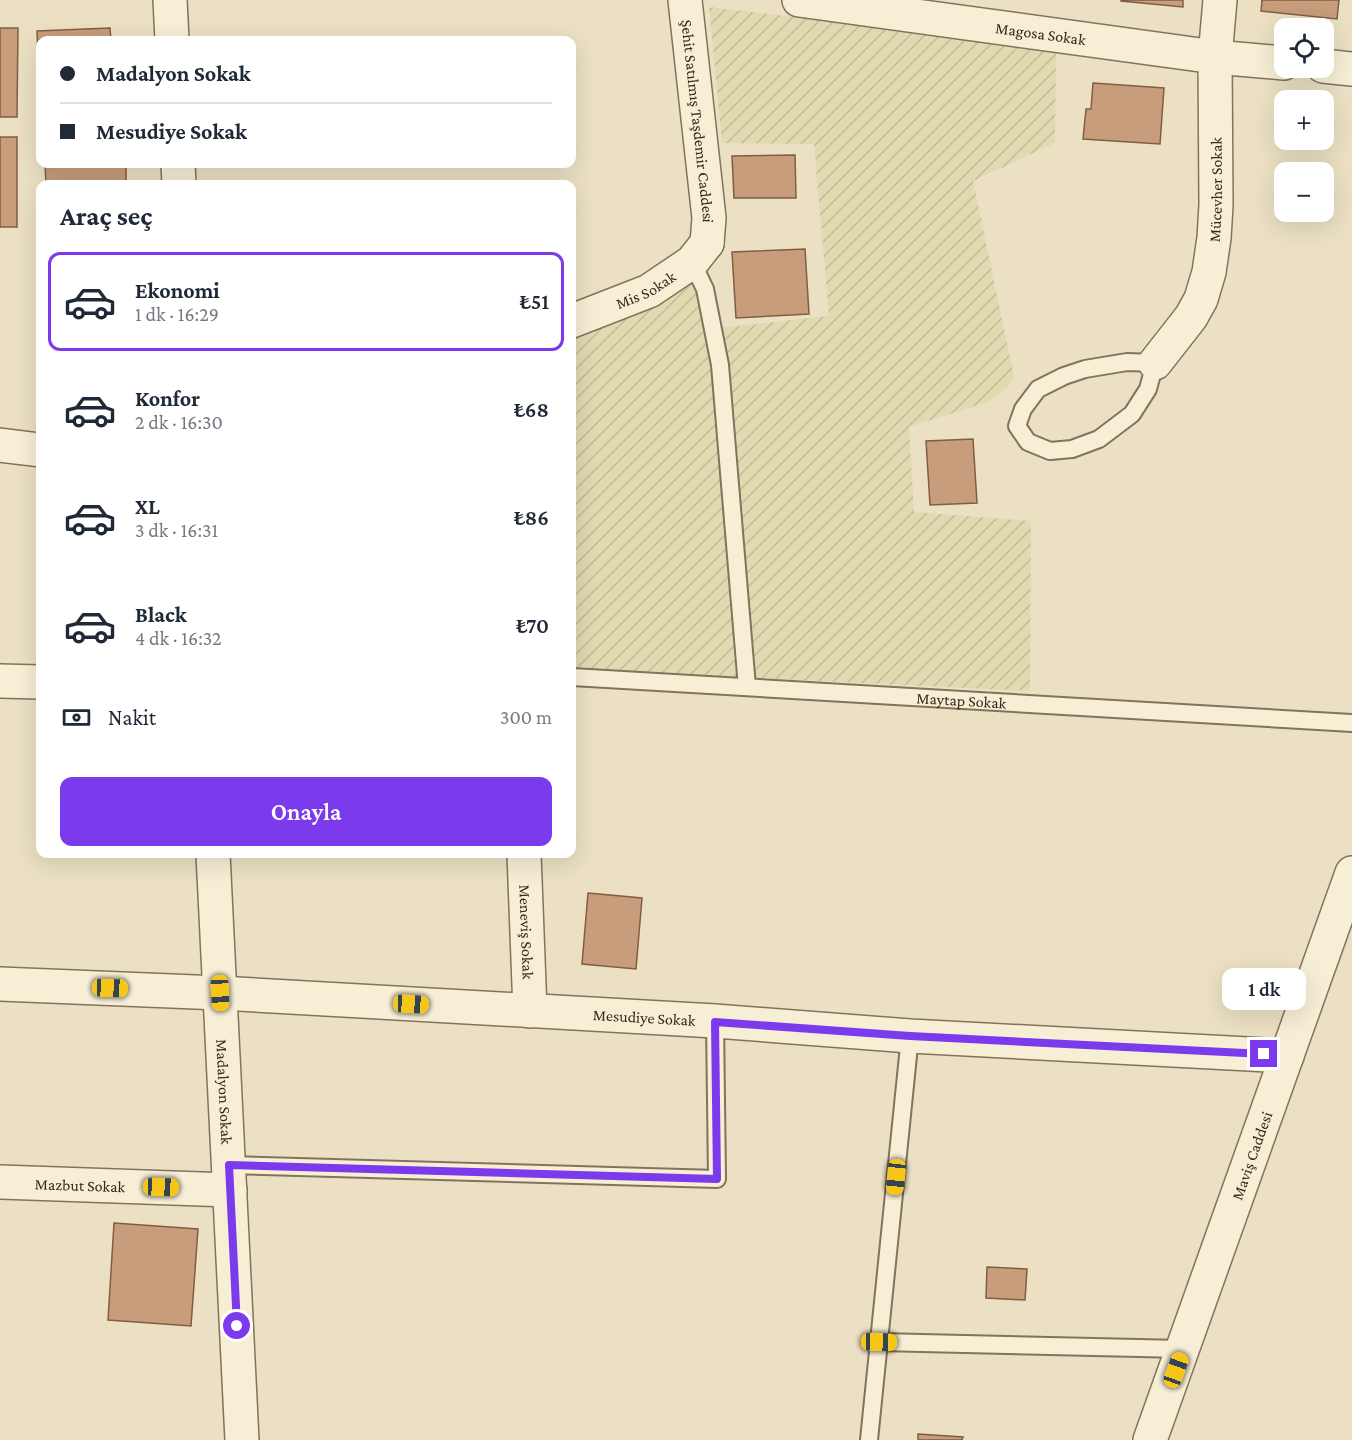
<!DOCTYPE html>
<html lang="tr">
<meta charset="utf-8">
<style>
:root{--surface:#fff;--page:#f6f6f7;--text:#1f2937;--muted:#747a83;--line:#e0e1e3;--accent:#7c3aed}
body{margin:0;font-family:"Crimson Pro",serif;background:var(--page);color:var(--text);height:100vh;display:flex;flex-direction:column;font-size:22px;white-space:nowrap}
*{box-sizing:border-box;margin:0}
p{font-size:20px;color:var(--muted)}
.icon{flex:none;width:33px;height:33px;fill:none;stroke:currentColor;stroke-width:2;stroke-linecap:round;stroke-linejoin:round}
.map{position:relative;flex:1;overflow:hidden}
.sheet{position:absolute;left:36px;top:180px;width:540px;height:678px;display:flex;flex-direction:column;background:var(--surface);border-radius:12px;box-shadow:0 6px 24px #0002}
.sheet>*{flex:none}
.top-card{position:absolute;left:36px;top:36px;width:540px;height:132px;border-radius:12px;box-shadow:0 6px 24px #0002;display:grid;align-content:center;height:132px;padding:0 24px;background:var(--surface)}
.tools{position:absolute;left:1274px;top:18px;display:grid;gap:12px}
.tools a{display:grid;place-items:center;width:60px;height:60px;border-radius:12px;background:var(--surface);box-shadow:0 6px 24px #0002;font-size:30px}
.end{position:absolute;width:27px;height:27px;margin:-14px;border:8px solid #7c3aed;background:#fff;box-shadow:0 0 0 3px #fff}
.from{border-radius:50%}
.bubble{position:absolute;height:42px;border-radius:12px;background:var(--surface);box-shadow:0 6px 24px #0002;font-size:20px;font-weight:600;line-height:42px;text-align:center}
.car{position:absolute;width:18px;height:36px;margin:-18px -9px;border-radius:8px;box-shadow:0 0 4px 2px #0007;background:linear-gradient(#f5c518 24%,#345 0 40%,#f5c518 0 76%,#345 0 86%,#f5c518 0)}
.top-card b{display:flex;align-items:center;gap:21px;height:57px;font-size:22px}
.top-card b+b{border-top:2px solid var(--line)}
.top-card i{width:15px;height:15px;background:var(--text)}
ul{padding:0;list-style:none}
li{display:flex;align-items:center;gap:18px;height:99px;margin:0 12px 9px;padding:0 12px;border:3px solid transparent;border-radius:12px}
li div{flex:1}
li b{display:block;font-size:22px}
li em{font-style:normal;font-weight:600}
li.selected{border-color:var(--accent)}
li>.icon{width:54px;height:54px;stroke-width:1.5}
h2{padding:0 24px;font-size:27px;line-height:72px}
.pay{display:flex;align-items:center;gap:15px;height:66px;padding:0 24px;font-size:22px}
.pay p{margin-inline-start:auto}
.primary-button{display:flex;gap:12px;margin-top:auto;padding:12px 24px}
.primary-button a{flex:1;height:69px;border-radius:12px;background:var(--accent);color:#fff;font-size:24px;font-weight:600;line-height:69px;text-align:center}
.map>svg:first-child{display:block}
</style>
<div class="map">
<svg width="1352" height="1440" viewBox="0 0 1352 1440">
<defs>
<pattern id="farmland-furrows" width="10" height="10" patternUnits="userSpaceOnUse" patternTransform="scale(1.5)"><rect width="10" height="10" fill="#e0dab1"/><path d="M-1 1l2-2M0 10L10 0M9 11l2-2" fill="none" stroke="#c1bb98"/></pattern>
</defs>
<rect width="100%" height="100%" fill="#ebe0c3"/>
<path fill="url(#farmland-furrows)" d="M709,7L1056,48L1055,143L973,181L1014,377L1007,387L988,402L909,427L914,512L1031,521L1030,691L572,669V336L658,306L708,264L717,328L829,316L814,144L722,143Z"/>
<path fill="#c79d7b" stroke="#825d42" stroke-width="1.5" d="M1121,0H1183V7L1121,1Z
M1262,0H1339L1337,19L1261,11Z
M0,28H18L17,117H0Z
M110,28L111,40H40V99L37,31Z
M1093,83L1164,88L1160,144L1083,139L1086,109H1091Z
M0,137H17V227H0Z
M795,155L796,198H734L732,156Z
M45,164H126V184H46Z
M805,249L809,314L736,318L732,252Z
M973,439L977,503L930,505L926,441Z
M588,893L642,898L636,969L582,964Z
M114,1223L198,1229L191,1326L108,1320Z
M987,1267L1027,1269L1025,1300L986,1298Z
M918,1434L963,1437L962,1440H918Z"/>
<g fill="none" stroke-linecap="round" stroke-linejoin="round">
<g stroke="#84725b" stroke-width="20">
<g id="service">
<path d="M692,262L705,289L720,365L747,687"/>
<path d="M1127,362L1155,363L1148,389L1132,414L1099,439L1072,449L1050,451L1028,442L1017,426L1023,409L1038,389L1064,376L1085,369Z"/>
<path id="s1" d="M572,677L1352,723"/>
<path d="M229,1165L717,1179L715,1021"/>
<path d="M879,1342L1183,1349"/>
<path d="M869,1440L910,1036"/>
</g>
</g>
<g stroke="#84725b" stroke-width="36">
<g id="minor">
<path d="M170,0L172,40"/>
<path id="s2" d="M799,0L1215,57L1284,63"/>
<path d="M1323,66L1352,69"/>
<path d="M178,164L179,184"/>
<path id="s3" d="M572,321L649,291L692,262L707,243"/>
<path id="s4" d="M1155,363L1191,317L1201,299L1209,272L1214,238L1216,205L1215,57L1220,0"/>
<path d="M0,445L40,450"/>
<path d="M0,681L40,682"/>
<path id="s5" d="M213,854L242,1440"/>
<path id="s6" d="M524,854L530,1011"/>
<path id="s7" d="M0,984L220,993L715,1021L910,1036L1287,1056"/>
<path id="s8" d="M0,1182L230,1190"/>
<path id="s9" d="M1150,1440L1352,873"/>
</g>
</g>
<g stroke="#84725b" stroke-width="36">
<g id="tertiary">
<path id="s10" d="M685,0L709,218L707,243"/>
</g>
</g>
<use href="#service" stroke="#f7eed6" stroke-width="16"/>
<use href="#minor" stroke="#f7eed6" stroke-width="33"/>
<use href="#tertiary" stroke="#f7eed6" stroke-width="33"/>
</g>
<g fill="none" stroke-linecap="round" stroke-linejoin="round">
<path stroke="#7c3aed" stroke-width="8" d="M237,1326L229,1165L717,1179L715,1022L910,1036L1264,1054"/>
</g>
<g text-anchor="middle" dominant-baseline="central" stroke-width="5" stroke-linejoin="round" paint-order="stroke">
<g font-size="16" fill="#352a1e" stroke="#f3ead2">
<text stroke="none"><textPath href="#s2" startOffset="244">Magosa Sokak</textPath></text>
<text stroke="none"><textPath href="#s10" startOffset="122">Şehit Satılmış Taşdemir Caddesi</textPath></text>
<text stroke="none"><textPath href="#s4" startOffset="190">Mücevher Sokak</textPath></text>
<text stroke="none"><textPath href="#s3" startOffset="80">Mis Sokak</textPath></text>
<text stroke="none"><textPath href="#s1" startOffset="390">Maytap Sokak</textPath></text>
<text stroke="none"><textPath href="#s6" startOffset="78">Meneviş Sokak</textPath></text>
<text stroke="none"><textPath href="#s7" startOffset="645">Mesudiye Sokak</textPath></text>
<text stroke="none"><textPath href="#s5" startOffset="238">Madalyon Sokak</textPath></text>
<text stroke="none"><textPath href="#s9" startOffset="302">Maviş Caddesi</textPath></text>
<text stroke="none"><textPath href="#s8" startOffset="80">Mazbut Sokak</textPath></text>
</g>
</g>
</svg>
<div class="tools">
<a><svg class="icon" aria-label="locate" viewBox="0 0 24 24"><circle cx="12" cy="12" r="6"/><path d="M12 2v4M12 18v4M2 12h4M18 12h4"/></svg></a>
<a>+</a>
<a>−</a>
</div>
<i class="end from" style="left:237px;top:1326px"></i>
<i class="end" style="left:1264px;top:1054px"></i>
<div class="bubble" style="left:1222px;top:968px;width:84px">1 dk</div>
<i class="car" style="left:110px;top:988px;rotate:92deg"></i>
<i class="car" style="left:220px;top:993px;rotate:177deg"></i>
<i class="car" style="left:411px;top:1004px;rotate:93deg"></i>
<i class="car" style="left:896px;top:1177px;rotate:186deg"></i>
<i class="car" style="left:161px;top:1187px;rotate:92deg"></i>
<i class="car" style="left:879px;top:1342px;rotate:91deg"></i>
<i class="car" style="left:1176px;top:1370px;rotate:20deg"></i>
<div class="top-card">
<b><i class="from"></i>Madalyon Sokak</b>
<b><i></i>Mesudiye Sokak</b>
</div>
<section class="sheet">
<h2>Araç seç</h2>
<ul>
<li class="selected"><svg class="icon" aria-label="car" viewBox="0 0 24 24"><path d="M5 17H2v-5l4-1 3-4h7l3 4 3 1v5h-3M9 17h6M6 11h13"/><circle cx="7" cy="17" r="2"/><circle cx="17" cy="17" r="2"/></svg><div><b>Ekonomi</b><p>1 dk · 16:29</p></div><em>₺51</em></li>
<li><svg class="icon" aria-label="car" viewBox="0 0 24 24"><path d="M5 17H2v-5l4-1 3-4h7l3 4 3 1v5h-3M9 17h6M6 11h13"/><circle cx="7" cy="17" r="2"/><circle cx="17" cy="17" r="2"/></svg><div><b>Konfor</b><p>2 dk · 16:30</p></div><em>₺68</em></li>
<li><svg class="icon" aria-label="car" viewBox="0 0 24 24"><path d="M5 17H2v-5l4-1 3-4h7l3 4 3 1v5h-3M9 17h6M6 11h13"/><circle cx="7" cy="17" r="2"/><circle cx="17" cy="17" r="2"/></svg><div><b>XL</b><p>3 dk · 16:31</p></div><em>₺86</em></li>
<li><svg class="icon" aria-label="car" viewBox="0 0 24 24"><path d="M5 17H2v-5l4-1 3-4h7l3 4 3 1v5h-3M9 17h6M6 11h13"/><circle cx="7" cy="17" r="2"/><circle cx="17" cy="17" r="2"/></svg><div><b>Black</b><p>4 dk · 16:32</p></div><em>₺70</em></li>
</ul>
<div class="pay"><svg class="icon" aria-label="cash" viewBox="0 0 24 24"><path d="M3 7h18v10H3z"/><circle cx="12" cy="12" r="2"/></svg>Nakit<p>300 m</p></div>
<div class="primary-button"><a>Onayla</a></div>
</section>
</div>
